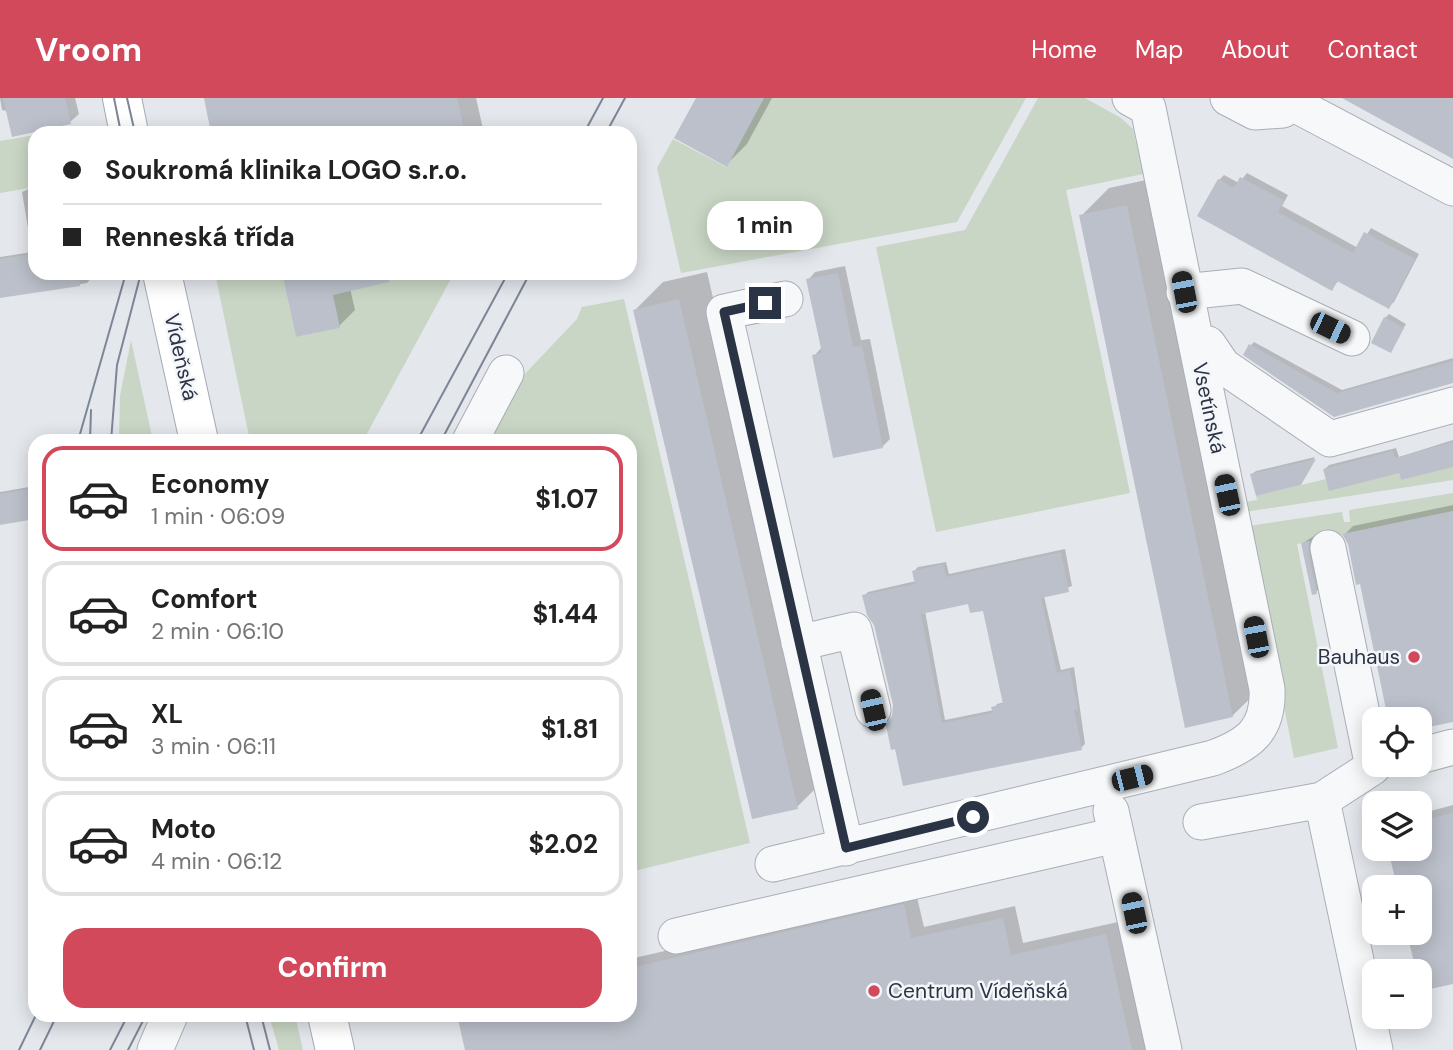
<!DOCTYPE html>
<meta charset="utf-8">
<style>
:root{--surface:#fff;--page:#f6f6f6;--text:#222;--muted:#767676;--line:#e0e0e0;--accent:#d1495b}
body{margin:0;font-family:"DM Sans",sans-serif;background:var(--page);color:var(--text);height:100vh;display:flex;flex-direction:column;font-size:26px;white-space:nowrap}
*{box-sizing:border-box;margin:0}
p{font-size:23px;color:var(--muted)}
.icon{flex:none;width:38px;height:38px;fill:none;stroke:currentColor;stroke-width:2;stroke-linecap:round;stroke-linejoin:round}
.map{position:relative;flex:1;overflow:hidden}
.sheet{position:absolute;left:28px;top:336px;width:609px;height:588px;display:flex;flex-direction:column;background:var(--surface);border-radius:21px;box-shadow:0 4px 18px #0003}
.sheet>*{flex:none}
.top-card{position:absolute;left:28px;top:28px;width:609px;height:154px;border-radius:21px;box-shadow:0 4px 18px #0003;display:grid;align-content:center;height:154px;padding:0 35px;background:var(--surface)}
.controls{position:absolute;left:1362px;top:609px;display:grid;gap:14px}
.controls a{display:grid;place-items:center;width:70px;height:70px;border-radius:14px;background:var(--surface);box-shadow:0 4px 18px #0003;font-size:35px}
.end{position:absolute;width:32px;height:32px;margin:-16px;border:9px solid #2b3445;background:#fff;box-shadow:0 0 0 4px #fff}
.from{border-radius:50%}
.bubble{position:absolute;height:49px;border-radius:21px;background:var(--surface);box-shadow:0 4px 18px #0003;font-size:23px;font-weight:700;line-height:49px;text-align:center}
.car{position:absolute;width:21px;height:42px;margin:-21px -10px;border-radius:9px;box-shadow:0 0 5px 2px #0007;background:linear-gradient(#222 24%,#8ab4d8 0 40%,#222 0 76%,#8ab4d8 0 86%,#222 0)}
.top-card b{display:flex;align-items:center;gap:24px;height:66px;font-size:26px}
.top-card b+b{border-top:2px solid var(--line)}
.top-card i{width:18px;height:18px;background:var(--text)}
ul{padding:12px 0 0;list-style:none}
li{display:flex;align-items:center;gap:21px;height:105px;margin:0 14px 10px;padding:0 21px;border:4px solid var(--line);border-radius:21px}
li div{flex:1}
li b{display:block;font-size:26px}
li em{font-style:normal;font-weight:700}
li.current{border-color:var(--accent)}
li>.icon{width:63px;height:63px;stroke-width:1.5}
.cta{display:flex;gap:14px;margin-top:auto;padding:14px 35px}
.cta a{flex:1;height:80px;border-radius:21px;background:var(--accent);color:#fff;font-size:28px;font-weight:700;line-height:80px;text-align:center}
header{display:flex;align-items:center;gap:42px;box-sizing:border-box;height:98px;padding:0 35px;background:var(--accent);color:#fff}
header strong{font-size:33px}
nav{display:flex;gap:38px;margin-inline-start:auto;font-size:24px}
.map>svg:first-child{display:block}
</style>
<header>
<strong>Vroom</strong>
<nav><a>Home</a><a>Map</a><a>About</a><a>Contact</a></nav>
</header>
<div class="map">
<svg width="1453" height="952" viewBox="0 0 1453 952">
<rect width="100%" height="100%" fill="#e4e7ec"/>
<path fill="#c9d6c5" d="M764,0H1026L957,124L681,175L657,70L673,41L726,69Z
M1038,0H1085L1121,20L1133,31L1143,76L1066,92L1130,395L936,434L876,149L965,132Z
M35,37V89L0,95V43Z
M215,175H282L296,239L339,230L332,197L348,193L344,175H454L363,343H250Z
M624,201L750,745L630,774V343H487L520,281L577,221L582,209Z
M131,242L153,343H119L120,298Z
M1453,368V382L1245,414V404L1257,402L1256,398L1326,381L1399,375L1401,382Z
M1453,395V413L1297,446L1338,650L1294,660L1249,428L1342,414L1344,424H1350L1349,412Z
M269,917H295L303,952H279Z"/>
<path fill="#0003" fill-rule="evenodd" d="M0,0H75L79,16L70,24L2,12Z
M205,0H476L484,35H222Z
M698,0H772L747,46L726,67Z
M1247,75L1288,97L1282,108L1358,150L1371,130L1419,156L1394,204L1388,209L1339,182L1332,191L1219,82L1224,77L1239,85Z
M1155,80L1261,590L1232,618L1081,118L1109,90Z
M35,88V175H96L87,185L0,199V159L32,154L22,94Z
M845,168L861,242L870,241L890,341L882,349L814,258L822,249L808,182L815,174Z
M707,174L825,681L797,709L635,212L663,184Z
M284,175H364L350,190L355,212L339,228Z
M1389,216L1406,226L1390,253L1385,220Z
M1254,244L1342,292L1453,260V284L1334,317L1251,247Z
M1453,342V366L1400,373L1325,371L1329,367L1396,350L1399,359Z
M1315,359L1300,386L1252,376L1256,373Z
M35,388V419L0,426V394Z
M1453,407V622L1390,621L1362,484L1345,436L1353,428Z
M1317,436L1324,486L1316,494L1303,445Z
M1065,451L1072,488L1044,498L1061,572L1074,569L1085,646L1081,650L894,619V607L875,527L864,498L868,494L916,483L914,473L918,469L946,464L949,476ZM970,504L985,511L1005,604L997,606L994,612L945,622L925,513Z
M1453,707V884L1422,891L1409,835H1419V789H1399L1390,751H1419V716Z
M916,795L924,829L1015,808L1023,845L1118,824L1147,952H466L459,917H630V861Z"/>
<path fill="#bbc0ca" fill-rule="evenodd" d="M3,0H65L71,26L12,39Z
M204,0H457L465,35H211Z
M696,0H764L727,69L674,40Z
M1342,0H1453V61Z
M1240,79L1284,102L1278,114L1353,155L1364,134L1415,161L1389,211L1337,183L1332,193L1197,118L1218,81L1234,90Z
M1127,107L1233,619L1185,630L1079,117Z
M35,156V175H79L80,188L0,200V161Z
M282,175H388L389,184L333,197L340,230L296,239Z
M838,175L853,249L862,248L883,350L833,360L812,257L822,255L806,181Z
M679,201L798,711L752,721L633,212Z
M1384,219L1404,230L1391,255L1371,245Z
M1249,246L1337,295L1453,263V285L1334,319L1243,257Z
M1453,344V369L1401,382L1399,375L1329,393L1323,371L1393,353L1397,365L1395,360Z
M1316,361L1301,387L1256,398L1250,376Z
M35,390V421L0,427V396Z
M1453,413V624L1419,631V621H1388L1360,486L1356,487L1348,446L1342,436Z
M1309,443L1308,454L1317,496L1312,497L1301,445Z
M1061,454L1069,494L1041,500L1057,575L1070,572L1078,611L1074,612L1082,652L903,688L895,651L891,652L886,627L892,618L893,607L874,527L867,517L862,497L915,486L912,473L943,466L946,479ZM968,506L970,515L983,513L1003,606L991,609L993,615L942,625L921,516Z
M1453,715V886L1421,893L1419,873H1416L1407,835H1419V789H1397L1388,751H1419V723Z
M904,806L911,840L1003,820L1011,857L1106,836L1132,952H465L457,917H630V870Z"/>
<g fill="none" stroke-linecap="round" stroke-linejoin="round">
<g stroke="#a9aeb7" stroke-width="37">
<path id="minor" d="M1228,0L1255,14L1283,12L1295,0
M1292,5L1453,90
M1184,194L1242,188L1352,240
M785,201L724,214L846,750
M1197,248L1208,246L1223,268L1330,341L1453,307
M470,343L506,275
M1328,450L1373,669L1322,702L1375,952
M799,545L854,532L873,612
M1419,658L1453,649
M1111,713L1164,952
M1201,724L1322,702
M773,766L1213,660C1248,647 1269,633 1267,591L1148,10L1130,0
M676,838L1116,737
M155,952L170,917"/>
</g>
<g stroke="#a3abb8" stroke-width="40">
<path id="major" d="M122,0L129,35
M162,175L199,343
M327,917L335,952"/>
</g>
<use href="#minor" stroke="#f7f8fa" stroke-width="35"/>
<use href="#major" stroke="#fff" stroke-width="38"/>
<path stroke="#7d8696" stroke-width="2" d="M114,0L121,35
M127,0L135,35
M584,35L603,0
M606,35L625,0
M78,343L126,175
M90,343L91,312
M111,343L117,267L141,175
M417,343L508,175
M441,343L530,175
M245,917L254,952
M261,917L270,952
M19,952L36,917
M40,952L57,917
M110,952L128,917
M128,952L146,917"/>
</g>
<g fill="none" stroke-linecap="round" stroke-linejoin="round">
<path stroke="#2b3445" stroke-width="9" d="M765,205L724,214L846,750L973,719"/>
</g>
<g fill="#d1495b" stroke="#f4f6f9" stroke-width="2.5">
<circle cx="1414" cy="559" r="7"/>
<circle cx="874" cy="893" r="7"/>
</g>
<g text-anchor="middle" dominant-baseline="central" stroke-width="5" stroke-linejoin="round" paint-order="stroke">
<g font-size="21" fill="#2b3445" stroke="#f4f6f9">
<text transform="translate(181 259) rotate(77)">Vídeňská</text>
<text transform="translate(1209 310) rotate(78)">Vsetínská</text>
</g>
<g font-size="21" fill="#2b3445" stroke="#f4f6f9" text-anchor="end">
<text x="1400" y="559">Bauhaus</text>
<text x="888" y="893" text-anchor="start">Centrum Vídeňská</text>
</g>
</g>
</svg>
<div class="controls">
<a><svg class="icon" aria-label="locate" viewBox="0 0 24 24"><circle cx="12" cy="12" r="6"/><path d="M12 2v4M12 18v4M2 12h4M18 12h4"/></svg></a>
<a><svg class="icon" aria-label="layers" viewBox="0 0 24 24"><path d="M12 4l9 5-9 5-9-5zM3 14l9 5 9-5"/></svg></a>
<a>+</a>
<a>−</a>
</div>
<i class="end from" style="left:973px;top:719px"></i>
<i class="end" style="left:765px;top:205px"></i>
<div class="bubble" style="left:707px;top:103px;width:116px">1 min</div>
<i class="car" style="left:1184px;top:194px;rotate:349deg"></i>
<i class="car" style="left:1330px;top:230px;rotate:116deg"></i>
<i class="car" style="left:1227px;top:397px;rotate:348deg"></i>
<i class="car" style="left:1256px;top:539px;rotate:349deg"></i>
<i class="car" style="left:873px;top:612px;rotate:347deg"></i>
<i class="car" style="left:1132px;top:680px;rotate:76deg"></i>
<i class="car" style="left:1134px;top:815px;rotate:348deg"></i>
<div class="top-card">
<b><i class="from"></i>Soukromá klinika LOGO s.r.o.</b>
<b><i></i>Renneská třída</b>
</div>
<section class="sheet">
<ul>
<li class="current"><svg class="icon" aria-label="car" viewBox="0 0 24 24"><path d="M5 17H2v-5l4-1 3-4h7l3 4 3 1v5h-3M9 17h6M6 11h13"/><circle cx="7" cy="17" r="2"/><circle cx="17" cy="17" r="2"/></svg><div><b>Economy</b><p>1 min · 06:09</p></div><em>$1.07</em></li>
<li><svg class="icon" aria-label="car" viewBox="0 0 24 24"><path d="M5 17H2v-5l4-1 3-4h7l3 4 3 1v5h-3M9 17h6M6 11h13"/><circle cx="7" cy="17" r="2"/><circle cx="17" cy="17" r="2"/></svg><div><b>Comfort</b><p>2 min · 06:10</p></div><em>$1.44</em></li>
<li><svg class="icon" aria-label="car" viewBox="0 0 24 24"><path d="M5 17H2v-5l4-1 3-4h7l3 4 3 1v5h-3M9 17h6M6 11h13"/><circle cx="7" cy="17" r="2"/><circle cx="17" cy="17" r="2"/></svg><div><b>XL</b><p>3 min · 06:11</p></div><em>$1.81</em></li>
<li><svg class="icon" aria-label="car" viewBox="0 0 24 24"><path d="M5 17H2v-5l4-1 3-4h7l3 4 3 1v5h-3M9 17h6M6 11h13"/><circle cx="7" cy="17" r="2"/><circle cx="17" cy="17" r="2"/></svg><div><b>Moto</b><p>4 min · 06:12</p></div><em>$2.02</em></li>
</ul>
<div class="cta"><a>Confirm</a></div>
</section>
</div>
